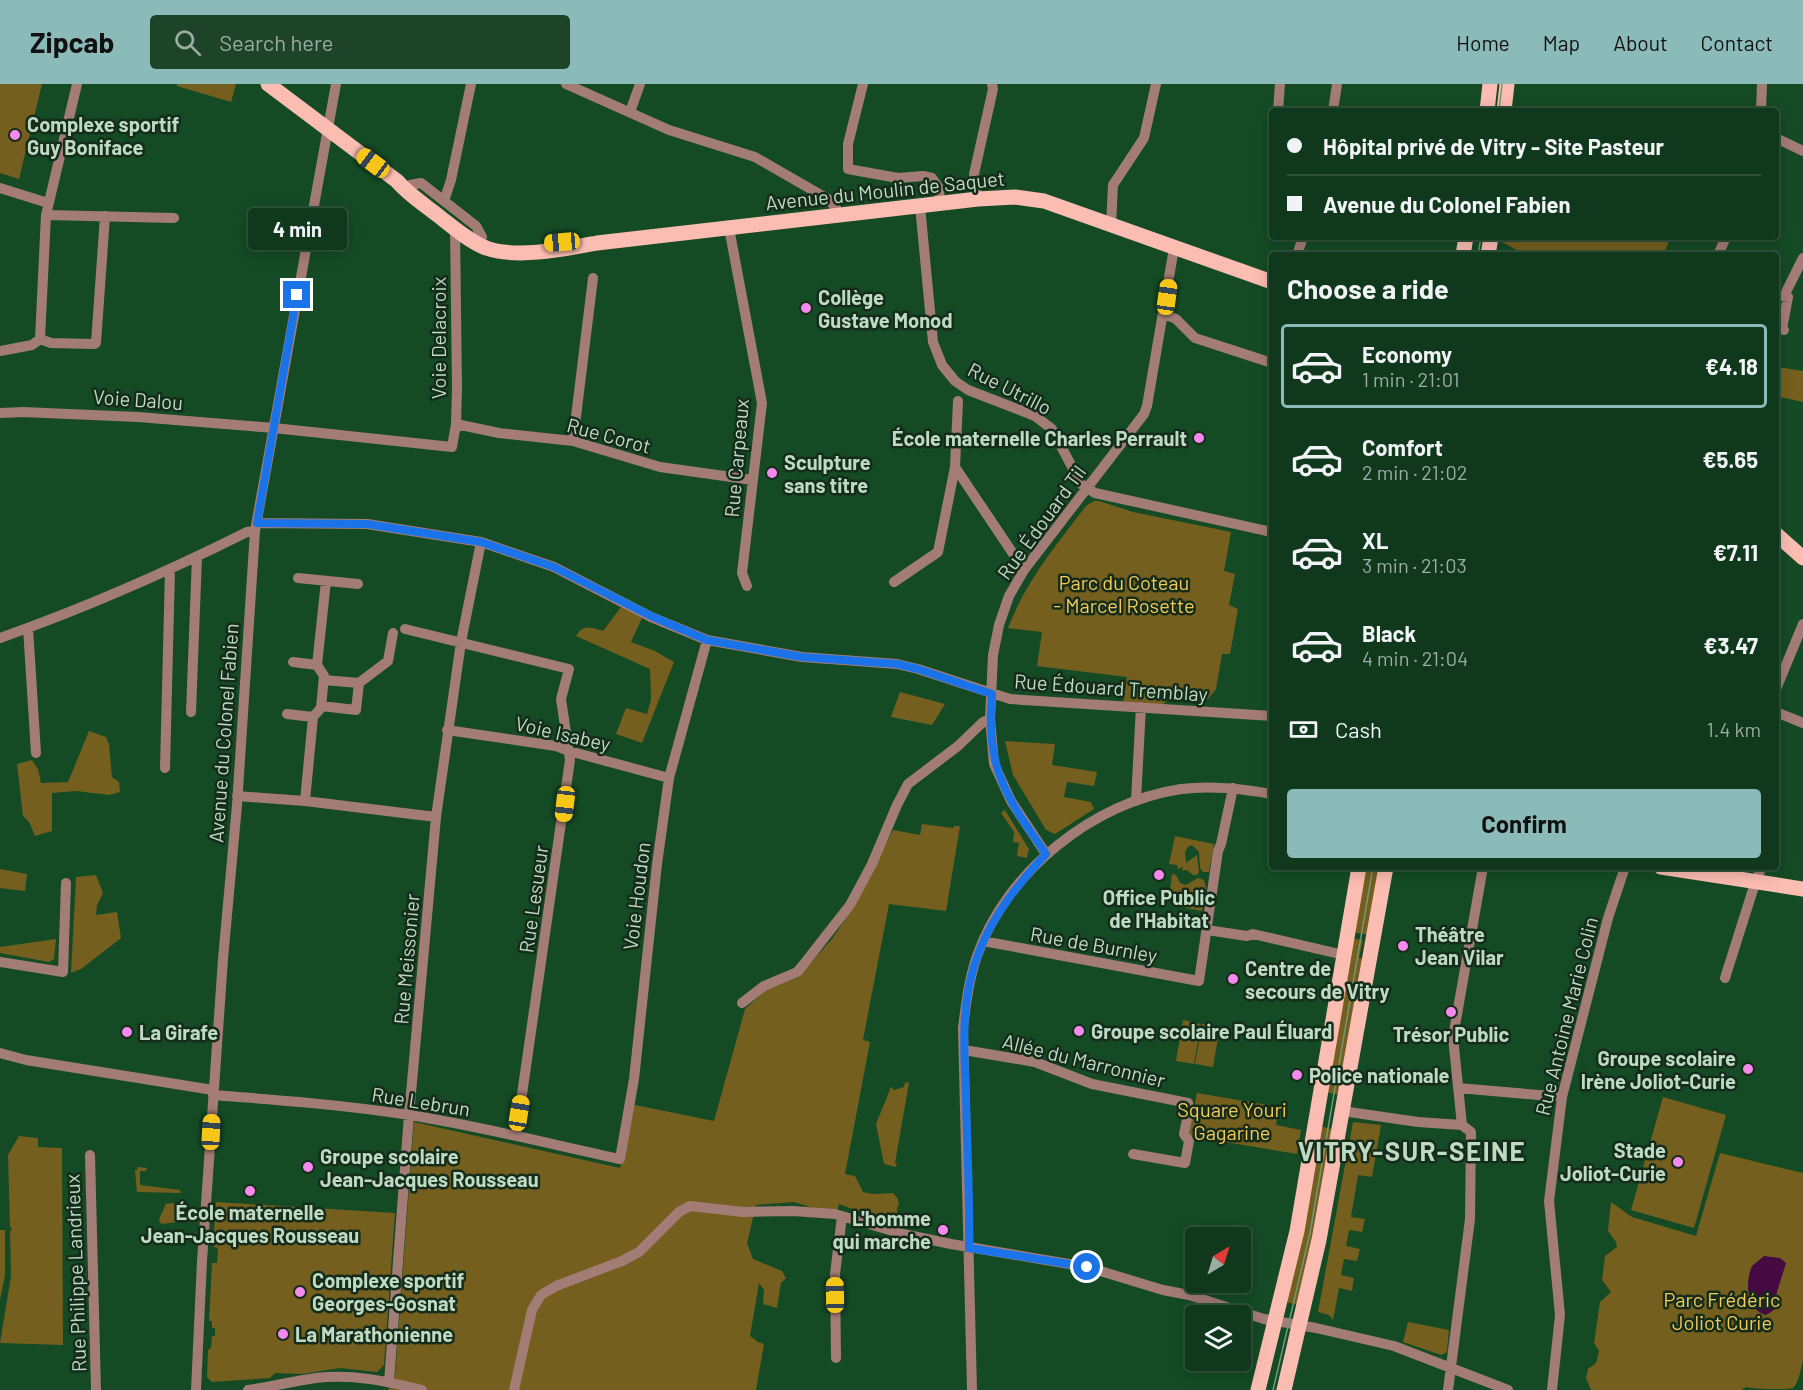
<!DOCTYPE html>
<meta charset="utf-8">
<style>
:root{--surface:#0f381c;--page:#1d4329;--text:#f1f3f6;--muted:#9baca3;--line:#2f523b;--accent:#8bbbb9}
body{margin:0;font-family:Barlow,sans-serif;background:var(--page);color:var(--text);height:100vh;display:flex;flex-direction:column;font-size:22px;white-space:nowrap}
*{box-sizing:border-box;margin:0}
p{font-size:20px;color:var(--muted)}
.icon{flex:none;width:33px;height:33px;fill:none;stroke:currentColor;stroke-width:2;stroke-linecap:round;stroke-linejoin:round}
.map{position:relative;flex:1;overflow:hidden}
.sheet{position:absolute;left:1269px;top:168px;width:510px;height:618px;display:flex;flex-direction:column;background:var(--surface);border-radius:6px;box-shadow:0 3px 15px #0003,0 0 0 2px var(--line)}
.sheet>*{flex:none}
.banner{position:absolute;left:1269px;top:24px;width:510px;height:132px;border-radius:6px;box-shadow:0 3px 15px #0003,0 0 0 2px var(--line);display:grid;align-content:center;height:132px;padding:0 18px;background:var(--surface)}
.needle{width:39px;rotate:38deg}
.buttons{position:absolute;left:1185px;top:1143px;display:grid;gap:12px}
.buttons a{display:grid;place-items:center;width:66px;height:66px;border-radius:6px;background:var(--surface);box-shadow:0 3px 15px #0003,0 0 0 2px var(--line);font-size:30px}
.end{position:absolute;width:27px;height:27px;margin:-14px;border:8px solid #1a73e8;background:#fff;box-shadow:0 0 0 3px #fff}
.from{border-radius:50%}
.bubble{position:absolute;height:42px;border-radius:6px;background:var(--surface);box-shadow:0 3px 15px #0003,0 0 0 2px var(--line);font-size:20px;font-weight:700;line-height:42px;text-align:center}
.car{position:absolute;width:18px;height:36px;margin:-18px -9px;border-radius:8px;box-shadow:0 0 4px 2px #0007;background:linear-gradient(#f5c518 24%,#345 0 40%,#f5c518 0 76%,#345 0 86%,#f5c518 0)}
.banner b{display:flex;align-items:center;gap:21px;height:57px;font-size:22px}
.banner b+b{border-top:2px solid var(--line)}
.banner i{width:15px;height:15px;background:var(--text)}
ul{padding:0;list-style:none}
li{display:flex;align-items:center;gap:18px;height:84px;margin:0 12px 9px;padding:0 6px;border:3px solid transparent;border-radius:6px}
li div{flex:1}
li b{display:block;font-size:22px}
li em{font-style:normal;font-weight:700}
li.current{border-color:var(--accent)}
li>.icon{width:54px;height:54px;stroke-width:1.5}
h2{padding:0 18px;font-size:27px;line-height:72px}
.pay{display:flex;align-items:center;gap:15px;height:66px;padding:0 18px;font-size:22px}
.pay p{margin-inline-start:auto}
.button{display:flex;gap:12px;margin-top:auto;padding:12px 18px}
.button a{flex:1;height:69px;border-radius:6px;background:var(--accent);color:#111;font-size:24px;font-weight:700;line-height:69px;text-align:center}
header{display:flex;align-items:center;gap:36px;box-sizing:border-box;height:84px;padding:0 30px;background:var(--accent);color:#111}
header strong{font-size:28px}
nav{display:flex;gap:33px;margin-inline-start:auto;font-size:21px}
.search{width:420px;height:54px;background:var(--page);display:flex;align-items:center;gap:15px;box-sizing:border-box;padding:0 21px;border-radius:6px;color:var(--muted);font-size:22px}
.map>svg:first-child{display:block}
</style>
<header>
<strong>Zipcab</strong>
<div class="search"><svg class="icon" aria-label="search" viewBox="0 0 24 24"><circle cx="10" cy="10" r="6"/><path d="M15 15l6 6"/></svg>Search here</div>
<nav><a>Home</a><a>Map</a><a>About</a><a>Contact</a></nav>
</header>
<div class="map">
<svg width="1803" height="1306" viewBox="0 0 1803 1306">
<rect width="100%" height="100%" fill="#144b25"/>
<path fill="#745f1e" d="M0,0H42L19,95L0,89Z
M177,0H236L231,18L177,2Z
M1503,153H1671L1663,171H1526L1502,158Z
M1778,283L1803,287V318L1776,312Z
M1094,417H1099L1133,428L1231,448L1224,487L1235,490L1229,521L1238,525L1230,570H1222L1216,605L1207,616H1168L1161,622L1123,619L1127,593L1037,582L1042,548L1008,544C1026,497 1056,461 1086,422Z
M621,523L642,534L631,558L655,567L674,578L642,659L616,650L626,624L647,630L651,616L650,585L576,552C583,540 590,543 603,547Z
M900,608L945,620L932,641L891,633Z
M89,647L106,653L109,660L112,693L119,698L120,708L109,711L76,707L52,709V747L35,752L29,738L23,732L17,680L32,676L38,685L41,699L68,698Z
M1005,657L1055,660L1052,681L1097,688L1094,702L1067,698L1064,713L1091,718L1094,725L1055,750L1046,746L1013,691Z
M1005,726L1029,765L1027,774L1017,772L1019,759L1013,758L1014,748L1001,729Z
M922,740L953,744L954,742H960L946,827L889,820L863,956L870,958L845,1090L855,1092L863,1108L872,1110L893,1109L898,1115L899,1120L897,1124V1130L913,1143L880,1135L839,1120L837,1129L827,1128L794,1118L756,1121L747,1159L753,1175L782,1187L786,1194L781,1199L777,1224L763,1220L764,1206L759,1199L750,1252L758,1258L764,1260L756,1306H388L395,1292L414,1038L620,1084L631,1025L635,1021L714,1037L745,925L766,906L798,893L832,855L852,825L893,746L920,751Z
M1175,752L1214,760L1209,788H1203L1200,784L1199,768L1192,761L1188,763L1185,768L1186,779L1197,771L1199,788L1197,791H1193L1187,786L1182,787L1183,783L1178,785L1177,781L1169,780Z
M1363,783H1382L1369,851L1353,848Z
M0,785L27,790L25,807L0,804Z
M1172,790L1176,791L1180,799L1186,801L1198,794L1204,796L1206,804L1202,827L1180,823V817L1169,815Z
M96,791L103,809L97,821L96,831L117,828L121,854L81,885L71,889L76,793Z
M1351,854L1363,856L1359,874L1366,875L1341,1011L1325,1008Z
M56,855L54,875L49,878L0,869V863Z
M1183,936L1201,940L1194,980L1176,977Z
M1202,940L1220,943L1213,983L1195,980Z
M905,998L909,999L895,1079L897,1080L896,1083L884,1080L876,1040L891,1003L894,1006L904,1003Z
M1197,1009L1279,1023L1276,1041L1301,1046L1297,1070L1189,1052Z
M1663,1013L1726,1031L1694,1144L1631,1126Z
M1353,1038L1381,1041L1372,1093L1358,1091L1351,1133L1365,1135L1362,1148L1349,1146L1346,1162L1360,1165L1357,1177L1344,1175L1341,1191L1354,1194L1352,1207L1339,1204L1333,1236L1329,1231L1318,1228Z
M1319,1042L1335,1046L1299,1221L1285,1218Z
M19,1052L38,1054V1063L62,1064L63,1261L0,1259L11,1192L10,1147L12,1146L10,1142L8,1071Z
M1720,1069L1803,1089V1277C1801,1284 1799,1298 1793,1304C1786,1306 1755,1305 1746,1303L1741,1306H1591L1586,1294L1588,1285L1596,1279L1599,1267L1594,1259L1600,1218L1611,1208L1602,1196L1605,1172L1617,1163L1616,1158L1608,1147L1611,1118L1632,1133L1696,1152Z
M138,1083L147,1084L146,1087H140V1101L180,1106L181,1109L137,1108L135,1086H137Z
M216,1118L395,1129L384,1281L377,1288L340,1284L302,1290L275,1289L270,1294L212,1298L207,1293L208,1266L211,1264L212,1252H215V1244H212V1237H209L212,1179H217L218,1165L213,1162Z
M172,1119L180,1122L178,1138L161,1140L159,1135L166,1120Z
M0,1146H5V1192L0,1215Z
M1408,1238L1449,1246L1447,1268L1441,1271L1403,1258Z"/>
<path fill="#440a41" d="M1764,1172L1780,1174L1786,1179L1777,1208L1774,1226L1766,1231C1746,1226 1745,1198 1752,1182Z"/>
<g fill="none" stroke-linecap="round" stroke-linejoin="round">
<path stroke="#a37c75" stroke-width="10" d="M566,0L669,46L755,73L828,115L836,124L838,131
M863,0L848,60V85L898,94L923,92L932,94L939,104L940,120
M1278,27L1280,0
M1333,27L1337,0
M1761,27L1762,0
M630,28L640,0
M1776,54L1803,67
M410,101L421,99L476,142L482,153
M0,104L48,119
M978,115L974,90L993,5L992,0
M444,117L451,96L471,0
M920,122L933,258L942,281L955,297L968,306L1035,332L1052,345L1081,400L1095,409L1272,448
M46,131L174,134
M1111,141L1113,101L1144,54L1156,0
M729,144L762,319L742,489L747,502
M1297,171L1303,153
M1718,171L1726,153
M1787,206L1803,174
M1776,211L1788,213L1782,245L1784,246
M1164,230L1176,235L1195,254L1272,279
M40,255L46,131L77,0
M40,255L51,259L94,260L96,259L105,132
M0,267L32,261L40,255
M0,329L23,328L138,333L274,344L452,363L456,340L457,304L455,144
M456,340L499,349L573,357L660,383L753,396
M573,357L593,194
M955,383L1024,486
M257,439L367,440L481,458L554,483L651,533L707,556L802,573L897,580L918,585L1010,615L1272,632
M298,494L358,500
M894,498L938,468L955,383L958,317
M28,544L36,669
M405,545L569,585L561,615L570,676L516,1052
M0,554C85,524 167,488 247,448L255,447
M293,578L317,581
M359,599L388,577L393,549
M1776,605L1803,540
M321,622L356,626L359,599L324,596
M191,628L197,473
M1776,628L1803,639
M287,630L313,633
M447,646L556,662L569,667L669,694
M165,684L170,486
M237,712L305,717L436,733
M1136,716L1141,623
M305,717L313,633L321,624L324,592L317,581L326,497
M1046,770L1011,717L994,680L990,635L993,571L999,541L1009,512L1024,486L1144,330L1147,322L1174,164
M1207,846L1247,852L1253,850L1344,871
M983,857L1199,897L1218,767L1221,760L1233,704
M0,878L63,888L66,799
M1725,894L1756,796L1762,783
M742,919L764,902L797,888L803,881L850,821L872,780L897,721L908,700L958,662L983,638L990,635
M964,966L1035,978L1092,1000L1188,1019L1189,1026L1184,1050L1189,1057L1185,1079L1133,1070
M0,969L26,976L213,1006
M1458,1004L1562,1013
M213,1011C279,1016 344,1021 409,1031C480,1042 550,1060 620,1075L634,995L657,780L669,694L707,556
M1342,1027L1418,1038L1462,1041
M90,1071L96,1306
M836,1274L835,1190L842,1132
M389,1298L409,1031L436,733L461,558L481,458
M196,1306L202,1177L223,875L237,721L255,447L336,0
M248,1306C271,1303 293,1297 316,1294C353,1290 387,1297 422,1306
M514,1306L532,1226L541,1211L556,1202L622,1177L639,1168L679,1128L690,1122L743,1128L793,1127L835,1130L903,1150L951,1160L1087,1183L1163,1206L1189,1211L1264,1235L1316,1244L1394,1262L1508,1306
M972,1306L963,944C966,919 969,895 977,872C1006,788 1093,718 1181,705C1211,701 1242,705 1272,710
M1448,1306L1470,1135L1471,1048L1462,1041L1453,953L1483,783
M1552,1306L1560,1231L1549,1117L1562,1013L1608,834L1625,783"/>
<path stroke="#fbbcb1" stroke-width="15" d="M268,0L397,97C409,111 425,121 440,133C454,144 469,157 486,164C517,175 565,165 597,159L978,115L1015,113L1044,117L1272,198
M1487,27L1490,0
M1504,27L1507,0
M1463,171L1466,153
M1488,171L1491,153
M1776,450L1803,474
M1661,783L1803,805
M1258,1306L1297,1147L1359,783
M1284,1306L1319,1156L1386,783"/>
<path stroke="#70997b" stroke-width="1.5" d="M1499,27L1502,0
M1478,171L1481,153
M1273,1306L1310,1149L1373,783"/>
</g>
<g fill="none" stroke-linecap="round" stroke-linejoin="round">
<path stroke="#1a73e8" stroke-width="8" d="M297,211L257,439L367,440L481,458L554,483L651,532L707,556L802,573L897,580L918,585L992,610C985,683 1006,713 1046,770C1019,799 993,831 979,868C960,915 964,964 966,1013C967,1063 970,1114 969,1164L1087,1183"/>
</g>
<g fill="#f689ed" stroke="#152c1b" stroke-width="2">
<circle cx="15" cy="51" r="6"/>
<circle cx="806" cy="224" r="6"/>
<circle cx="1199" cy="354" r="6"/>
<circle cx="772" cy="389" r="6"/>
<circle cx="1159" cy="791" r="6"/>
<circle cx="1403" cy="862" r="6"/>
<circle cx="1233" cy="895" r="6"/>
<circle cx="1451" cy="928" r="6"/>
<circle cx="1079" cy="947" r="6"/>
<circle cx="127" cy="948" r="6"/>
<circle cx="1748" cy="985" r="6"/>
<circle cx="1297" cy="991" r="6"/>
<circle cx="1678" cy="1078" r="6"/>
<circle cx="308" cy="1083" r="6"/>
<circle cx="250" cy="1107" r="6"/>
<circle cx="943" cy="1146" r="6"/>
<circle cx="300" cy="1208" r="6"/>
<circle cx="283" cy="1250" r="6"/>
</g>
<g text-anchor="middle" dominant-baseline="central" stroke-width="5" stroke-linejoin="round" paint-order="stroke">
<g font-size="20" font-weight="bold" fill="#bedac3" stroke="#152c1b" text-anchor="start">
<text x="27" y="40">Complexe sportif<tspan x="27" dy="23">Guy Boniface</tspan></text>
<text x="818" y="213">Collège<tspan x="818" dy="23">Gustave Monod</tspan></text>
<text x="1187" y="354" text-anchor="end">École maternelle Charles Perrault</text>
<text x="784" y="378">Sculpture<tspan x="784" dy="23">sans titre</tspan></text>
<text x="1159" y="813" text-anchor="middle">Office Public<tspan x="1159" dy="23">de l'Habitat</tspan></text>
<text x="1415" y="850">Théâtre<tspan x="1415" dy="23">Jean Vilar</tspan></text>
<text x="1245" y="884">Centre de<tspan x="1245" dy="23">secours de Vitry</tspan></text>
<text x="1091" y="947">Groupe scolaire Paul Éluard</text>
<text x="139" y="948">La Girafe</text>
<text x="1451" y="950" text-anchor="middle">Trésor Public</text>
<text x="1736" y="974" text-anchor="end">Groupe scolaire<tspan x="1736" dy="23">Irène Joliot-Curie</tspan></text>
<text x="1309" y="991">Police nationale</text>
<text x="1666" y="1066" text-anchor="end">Stade<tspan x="1666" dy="23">Joliot-Curie</tspan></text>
<text x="320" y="1072">Groupe scolaire<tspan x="320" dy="23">Jean-Jacques Rousseau</tspan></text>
<text x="250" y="1128" text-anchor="middle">École maternelle<tspan x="250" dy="23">Jean-Jacques Rousseau</tspan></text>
<text x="931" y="1134" text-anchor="end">L'homme<tspan x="931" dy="23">qui marche</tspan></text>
<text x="312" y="1196">Complexe sportif<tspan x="312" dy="23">Georges-Gosnat</tspan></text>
<text x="295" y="1250">La Marathonienne</text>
</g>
<g font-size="20" fill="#bedac3" stroke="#152c1b">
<text transform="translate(885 106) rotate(-6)">Avenue du Moulin de Saquet</text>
<text transform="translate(438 254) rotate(-90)">Voie Delacroix</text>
<text transform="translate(1010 304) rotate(27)">Rue Utrillo</text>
<text transform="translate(138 315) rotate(4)">Voie Dalou</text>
<text transform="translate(609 351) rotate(15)">Rue Corot</text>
<text transform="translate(736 374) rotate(-85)">Rue Carpeaux</text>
<text transform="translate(1041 438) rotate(-54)">Rue Édouard Til</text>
<text transform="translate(1111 603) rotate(4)">Rue Édouard Tremblay</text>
<text transform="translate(223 649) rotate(-86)">Avenue du Colonel Fabien</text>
<text transform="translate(563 649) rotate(13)">Voie Isabey</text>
<text transform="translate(636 812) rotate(-83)">Voie Houdon</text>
<text transform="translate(533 815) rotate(-82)">Rue Lesueur</text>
<text transform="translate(1094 860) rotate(10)">Rue de Burnley</text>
<text transform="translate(406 875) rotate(-85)">Rue Meissonier</text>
<text transform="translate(1566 932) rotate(-76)">Rue Antoine Marie Colin</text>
<text transform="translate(1084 976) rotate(14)">Allée du Marronnier</text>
<text transform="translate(421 1017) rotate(9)">Rue Lebrun</text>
<text transform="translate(75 1189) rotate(-92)">Rue Philippe Landrieux</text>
</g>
<g font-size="20" fill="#f4cb56" stroke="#152c1b">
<text x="1124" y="498">Parc du Coteau<tspan x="1124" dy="23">- Marcel Rosette</tspan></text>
<text x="1232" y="1025">Square Youri<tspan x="1232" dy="23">Gagarine</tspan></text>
<text x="1722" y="1215">Parc Frédéric<tspan x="1722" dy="23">Joliot Curie</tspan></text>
</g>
<g font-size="26" font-weight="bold" letter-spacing="1.5" fill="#bedac3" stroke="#152c1b">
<text x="1412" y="1066">VITRY-SUR-SEINE</text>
</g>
</g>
</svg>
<div class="buttons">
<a><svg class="needle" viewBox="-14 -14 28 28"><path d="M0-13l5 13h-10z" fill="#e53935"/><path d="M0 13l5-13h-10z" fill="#9baca3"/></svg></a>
<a><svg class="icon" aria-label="layers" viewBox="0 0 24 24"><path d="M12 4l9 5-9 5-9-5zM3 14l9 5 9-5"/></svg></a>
</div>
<i class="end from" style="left:1087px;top:1183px"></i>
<i class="end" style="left:297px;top:211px"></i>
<div class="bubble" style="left:248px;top:124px;width:99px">4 min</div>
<i class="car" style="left:373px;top:79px;rotate:307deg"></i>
<i class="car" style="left:562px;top:158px;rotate:265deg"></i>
<i class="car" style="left:1167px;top:213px;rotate:8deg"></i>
<i class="car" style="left:565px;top:720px;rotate:187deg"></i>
<i class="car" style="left:519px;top:1029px;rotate:9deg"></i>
<i class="car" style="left:211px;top:1048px;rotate:3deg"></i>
<i class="car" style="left:835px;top:1211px;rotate:359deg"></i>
<div class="banner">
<b><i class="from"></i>Hôpital privé de Vitry - Site Pasteur</b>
<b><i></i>Avenue du Colonel Fabien</b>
</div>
<section class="sheet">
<h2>Choose a ride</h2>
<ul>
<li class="current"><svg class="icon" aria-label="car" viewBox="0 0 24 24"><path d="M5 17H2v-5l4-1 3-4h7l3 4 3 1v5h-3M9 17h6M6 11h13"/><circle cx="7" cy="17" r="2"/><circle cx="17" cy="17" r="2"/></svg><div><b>Economy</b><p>1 min · 21:01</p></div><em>€4.18</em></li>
<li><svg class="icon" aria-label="car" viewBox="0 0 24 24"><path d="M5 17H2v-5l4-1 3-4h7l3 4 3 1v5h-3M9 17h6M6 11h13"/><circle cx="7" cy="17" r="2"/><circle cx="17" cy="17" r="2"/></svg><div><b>Comfort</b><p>2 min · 21:02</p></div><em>€5.65</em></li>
<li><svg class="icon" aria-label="car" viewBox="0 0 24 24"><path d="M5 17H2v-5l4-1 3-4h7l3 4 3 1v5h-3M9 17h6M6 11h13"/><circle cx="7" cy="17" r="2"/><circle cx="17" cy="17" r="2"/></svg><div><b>XL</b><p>3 min · 21:03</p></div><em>€7.11</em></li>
<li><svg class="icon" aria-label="car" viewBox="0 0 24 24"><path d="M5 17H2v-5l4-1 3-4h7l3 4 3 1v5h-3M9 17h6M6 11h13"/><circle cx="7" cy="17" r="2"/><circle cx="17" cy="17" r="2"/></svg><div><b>Black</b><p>4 min · 21:04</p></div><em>€3.47</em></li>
</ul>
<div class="pay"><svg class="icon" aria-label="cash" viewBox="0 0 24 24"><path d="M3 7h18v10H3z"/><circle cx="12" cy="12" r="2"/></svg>Cash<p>1.4 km</p></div>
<div class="button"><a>Confirm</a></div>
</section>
</div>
